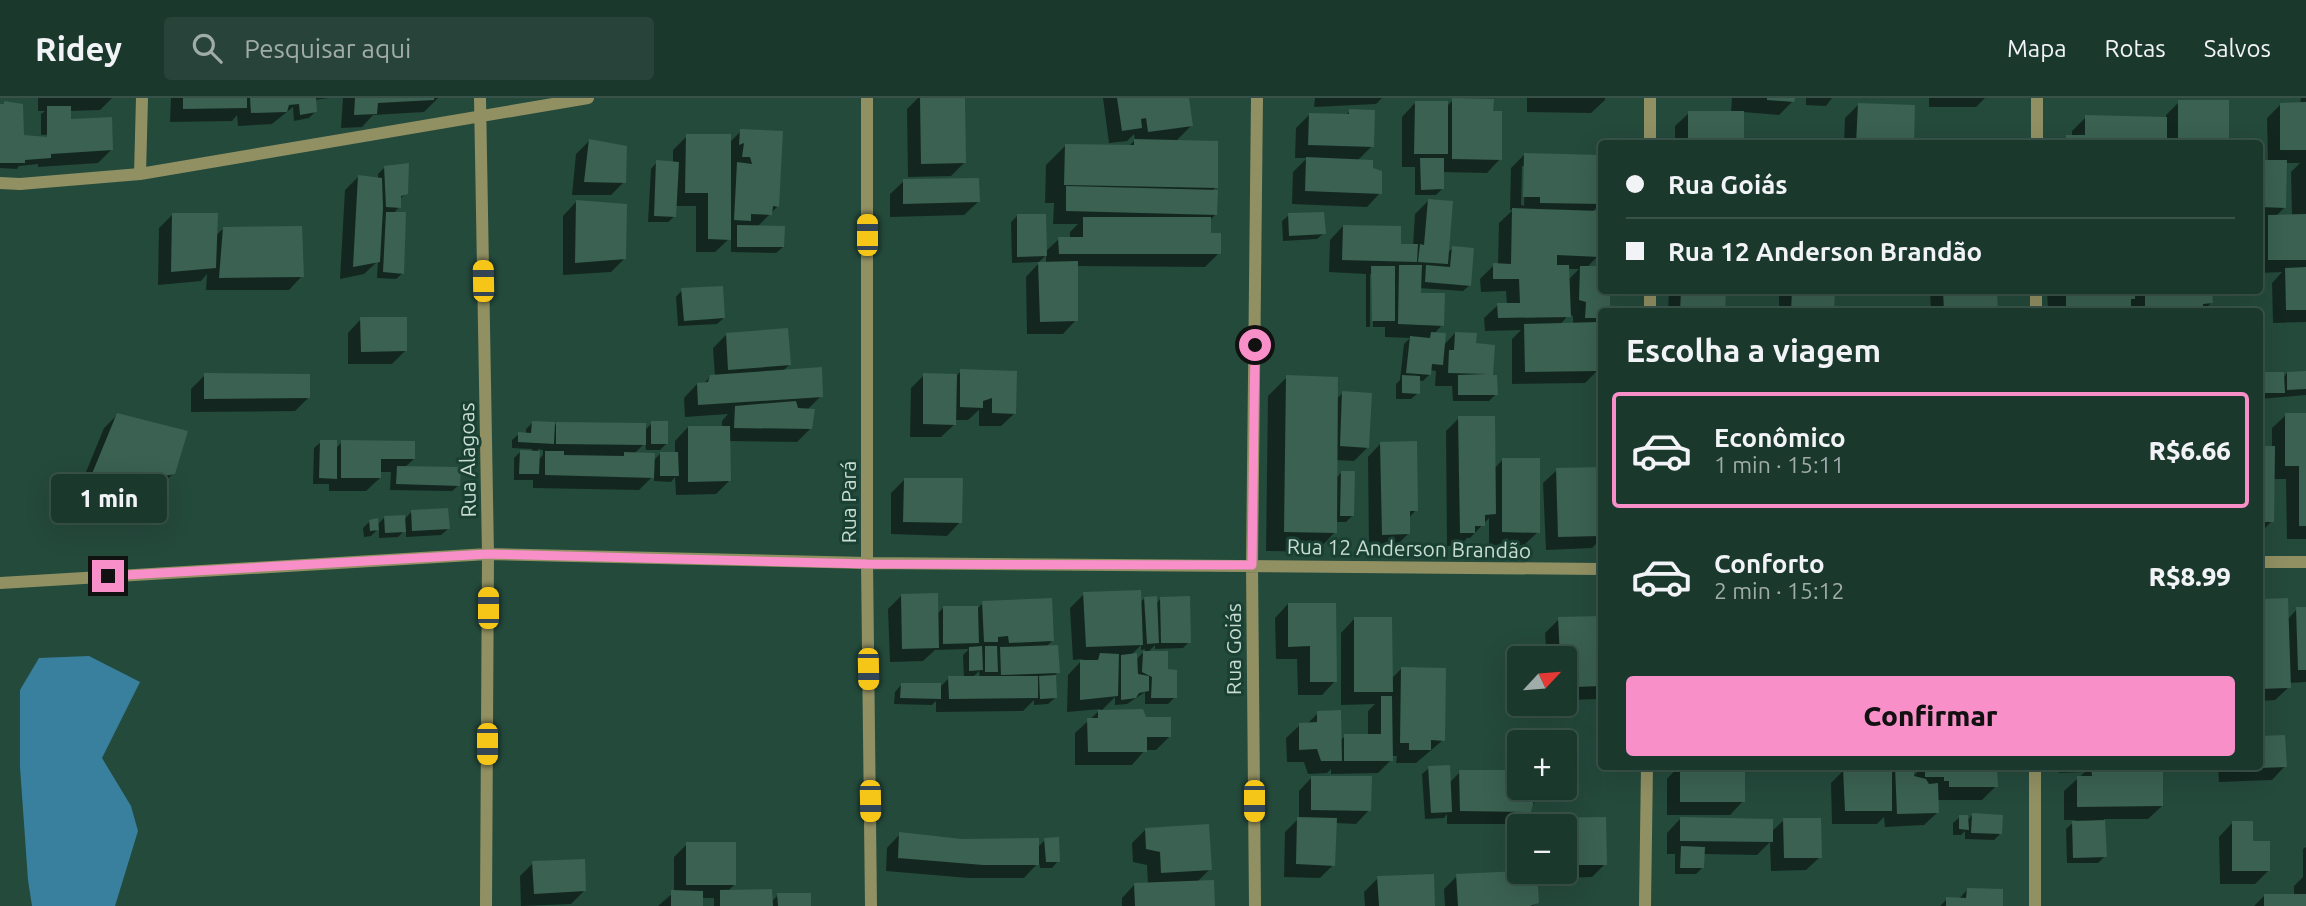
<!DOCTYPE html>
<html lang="pt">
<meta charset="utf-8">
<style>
:root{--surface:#1b382d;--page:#284339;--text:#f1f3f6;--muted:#a0acaa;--line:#395249;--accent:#f98fc9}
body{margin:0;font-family:Ubuntu,sans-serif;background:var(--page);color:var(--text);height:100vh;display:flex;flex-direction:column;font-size:26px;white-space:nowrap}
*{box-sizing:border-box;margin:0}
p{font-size:23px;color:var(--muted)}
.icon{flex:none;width:38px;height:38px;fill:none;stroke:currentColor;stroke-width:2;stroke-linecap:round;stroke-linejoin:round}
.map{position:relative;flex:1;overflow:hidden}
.side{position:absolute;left:1598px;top:210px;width:665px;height:462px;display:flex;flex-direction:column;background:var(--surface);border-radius:7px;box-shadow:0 7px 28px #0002,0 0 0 2px var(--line)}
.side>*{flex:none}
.guide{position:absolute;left:1598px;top:42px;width:665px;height:154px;border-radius:7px;box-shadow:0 7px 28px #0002,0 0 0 2px var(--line);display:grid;align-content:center;height:154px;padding:0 28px;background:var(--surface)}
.needle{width:46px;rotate:64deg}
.tools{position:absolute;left:1507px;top:548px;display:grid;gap:14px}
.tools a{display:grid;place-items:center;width:70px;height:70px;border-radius:7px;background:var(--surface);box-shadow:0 7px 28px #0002,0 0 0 2px var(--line);font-size:35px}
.end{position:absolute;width:32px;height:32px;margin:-16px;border:9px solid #f98fc9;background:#111;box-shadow:0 0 0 4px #111}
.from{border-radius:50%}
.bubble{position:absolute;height:49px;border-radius:7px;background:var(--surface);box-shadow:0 7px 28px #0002,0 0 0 2px var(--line);font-size:23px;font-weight:800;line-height:49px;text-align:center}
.car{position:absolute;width:21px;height:42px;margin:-21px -10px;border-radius:9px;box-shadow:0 0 5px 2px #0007;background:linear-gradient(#f5c518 24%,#345 0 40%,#f5c518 0 76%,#345 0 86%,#f5c518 0)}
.guide b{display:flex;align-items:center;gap:24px;height:66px;font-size:26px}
.guide b+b{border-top:2px solid var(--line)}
.guide i{width:18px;height:18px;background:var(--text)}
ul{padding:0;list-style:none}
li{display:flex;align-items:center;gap:21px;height:116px;margin:0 14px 10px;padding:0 14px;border:4px solid transparent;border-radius:7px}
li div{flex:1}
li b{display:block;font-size:26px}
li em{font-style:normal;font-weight:800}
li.active{border-color:var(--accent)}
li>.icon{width:63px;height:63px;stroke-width:1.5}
h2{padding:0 28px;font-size:32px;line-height:84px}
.action{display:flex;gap:14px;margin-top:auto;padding:14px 28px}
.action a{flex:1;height:80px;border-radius:7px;background:var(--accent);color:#111;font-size:28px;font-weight:800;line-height:80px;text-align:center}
header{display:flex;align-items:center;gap:42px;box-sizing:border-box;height:98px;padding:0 35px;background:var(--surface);border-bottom:2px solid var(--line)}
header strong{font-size:33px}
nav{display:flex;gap:38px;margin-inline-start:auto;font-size:24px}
.search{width:490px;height:63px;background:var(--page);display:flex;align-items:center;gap:18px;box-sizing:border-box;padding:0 24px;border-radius:7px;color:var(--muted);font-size:26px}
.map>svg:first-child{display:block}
</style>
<header>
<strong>Ridey</strong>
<div class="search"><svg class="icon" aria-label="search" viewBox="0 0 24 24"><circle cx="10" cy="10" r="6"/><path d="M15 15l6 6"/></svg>Pesquisar aqui</div>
<nav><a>Mapa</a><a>Rotas</a><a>Salvos</a></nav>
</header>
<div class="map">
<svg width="2306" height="808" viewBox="0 0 2306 808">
<rect width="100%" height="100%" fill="#244a3c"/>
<path fill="#38809d" d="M89,558L140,584L102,660L131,708L138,733L115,808H32L28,782L20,669V592L39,560Z"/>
<path fill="#0007" fill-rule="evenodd" d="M38,0H112L100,12L69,13L70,23L111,52L98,65L38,69V66L19,68L17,71L0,70V8L5,5L22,38L39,41L59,36L41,37V16L45,13H38Z
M171,0H328L314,2L315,14L309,20L294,23L293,9L272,26L238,28L237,17L232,23L170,24Z
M343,0H438L424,14L373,17L362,29L341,30Z
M918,0H963L965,64L951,78L908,79L907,11Z
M1103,0H1187L1191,28L1175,44L1216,89L1211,94L1216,116L1209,123V137L1219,155L1205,169L1076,168V222L1063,236H1027L1026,179L1039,165H1046V157L1039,164L1012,165L1011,124L1017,118L1045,154L1059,141L1070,140V134L1078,126H1053L1054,105H1045L1046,67L1065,48L1128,49L1135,42L1134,36L1127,43L1109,45Z
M1315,0H1382L1376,6L1314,9Z
M1527,0H1605V2L1591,15L1527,14Z
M1732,0H1793V3L1779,17L1743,14V46H1675V28L1689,15H1731Z
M1806,0H1832L1826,8L1806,7Z
M1929,0H1985L1976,9H1929Z
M2301,0H2306V224L2273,225L2272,185L2282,174L2259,175V128L2264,123L2259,122V63L2268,64L2267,20L2281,6H2300ZM2285,65H2300L2291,74L2292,118H2276L2285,109Z
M1453,2L1491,15L1500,61L1487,75L1442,74V91L1436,97H1415V69H1402V19L1415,5L1446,9Z
M2179,4L2227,46H2060L2067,39H2072V33L2086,19L2166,21V17Z
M1858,7L1913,46H1844L1845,20Z
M1350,13L1372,48L1357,63L1371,71L1380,95L1367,109L1292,106L1293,74L1307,60H1295L1296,30L1309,17L1345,18Z
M741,33L778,108L757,129L783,149L776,155L731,154V139L715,154H696V108H675V118L668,124H648L651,71L657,64L673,65V52L687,38L730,44Z
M589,43L624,84L611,97H572L576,56Z
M1525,56L1601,59L1600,106L1592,114L1598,158L1586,170H1601V227L1598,230V272L1585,285L1512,286V241L1521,232L1485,233L1484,220L1498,207H1507L1506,193L1481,194L1480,181L1494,167H1498L1499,125L1513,112H1510L1511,70ZM1522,68H1525L1524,108L1521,107ZM1568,171H1579L1568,182ZM1569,216L1573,218V227H1560Z
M385,69L406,95L400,101L399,109L393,116L403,175L396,181L377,180L378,163L364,176L340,181L345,92L358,79L378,82V76Z
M904,83L978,104L964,117L890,119V96Z
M1428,103L1447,155L1453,150L1470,187L1463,193L1419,190V196L1442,227L1434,236L1443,248L1455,235L1474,247L1491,275L1496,296L1489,303H1453L1452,288H1435L1436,273L1430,272V276L1423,283L1418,282V295L1411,301H1396V286L1400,282L1404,246L1410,240L1385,239V229H1373V176H1370V229H1366V176L1329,174L1330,142L1343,128L1399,148H1413L1415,116Z
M576,104L625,160L611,174L563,177V118Z
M172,117L215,138L223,131L302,178L289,192H206L207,176L201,183L158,187L159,130Z
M1289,117L1324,135L1317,141L1283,143L1282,123Z
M682,192L724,220L717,226L678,228L676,199Z
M1669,192H1724L1723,214H1668Z
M1779,192H1833L1832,214H1779Z
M1930,192H1996L1997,214H1931Z
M2047,192H2211V205L2202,214H2132V210L2129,214H2053V210H2048Z
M361,221L405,253L392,266H348V235Z
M727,236L789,267L782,274L821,298L807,312L810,331L797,344L729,343V383L716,396L676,397L675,379L671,384L654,383V377L639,392L533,390V382H514V360L520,354H532V351L512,350V342L519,336H526V331L533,324L553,329L556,326L645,332L652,325L667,345L660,352H646L645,345L634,356L653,363L660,356H675V343L688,329H722V323L728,316L685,319L684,300L697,286H703L710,279L715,278L713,250ZM538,351L543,352V357L537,363Z
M961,273L1015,315L1001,328H979V312L968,322H955V326L941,339H910L911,290L924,277H957Z
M2287,275H2306V297L2259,301V276L2283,280Z
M205,277L308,300L295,313L191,314V291Z
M1287,279L1336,301L1343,295L1368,349L1354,363L1336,362V380L1342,374L1353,417L1346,424H1335V434L1316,454L1266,453L1268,298Z
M2306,316V441H2287L2286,381H2273L2272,423L2259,436V350H2272V330L2286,317Z
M117,317L174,375L141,405L132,403L122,413L77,396L104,330Z
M1459,320L1494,371L1503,361L1538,434L1524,447H1489V420L1470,440H1467L1460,448H1447L1446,333Z
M321,344L335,351L342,344L414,361L404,370L459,387L452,393L390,392L391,374H380V380L366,393H329V386H313L314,350Z
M1381,345L1416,412L1408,421V436L1395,449H1369L1368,359Z
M1601,371V441L1592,450L1546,452L1543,385L1557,372Z
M905,381L960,424L947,438L891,436V395Z
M412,413L448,431L441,437L406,439V431L398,439L379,440V430L371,438L364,439L363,430L370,423L377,427L385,419L404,422Z
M1084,496L1139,505L1145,500L1156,506L1160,501L1189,544L1183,550L1155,551V547L1148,554L1167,572L1175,599L1168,606H1145V594L1127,606L1115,607V599L1101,613L1145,621L1170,638L1156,652H1145L1132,667H1075V635L1101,611L1067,614L1068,577L1083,561L1073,562L1070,510ZM1141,547V552L1146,551L1136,562L1130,558Z
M901,498L936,517L943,510H978L983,505L1053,542L1046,549L1058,574L1054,578L1055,600L1048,606L1034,607V602L1023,613L936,614V603L932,607L894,606L895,594L901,587L939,590L949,580H964L963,557L969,551L935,552L923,563L890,564L888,511ZM979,573L980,580H972Z
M2263,502L2287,522L2297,511H2306V584L2289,585V589L2275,602L2259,603V506Z
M1288,506L1335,583L1322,597H1298L1297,561H1276L1275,520Z
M1601,520V597L1597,601L1564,602V560H1547L1545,535L1559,521Z
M1354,521L1391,581L1401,571L1443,642L1416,665H1396L1397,658H1391V662L1378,675L1331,676V671L1327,675L1308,676L1304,664H1287L1286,640L1300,627H1306L1318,615L1340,643L1345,638H1368V613L1375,606L1341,607V535Z
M1679,668H1743V703L1730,717H1667V681Z
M1838,668H1886L1883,671L1890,677L1896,671L1912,680L1923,668H1995L1996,688L1982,702H1937L1938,714L1924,727L1885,729L1884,719L1877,726H1832L1831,685L1845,671H1838Z
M2059,668H2161L2162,708L2148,721H2104L2105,758L2098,765H2067L2066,731L2076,722H2064V693L2085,674L2059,675Z
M2218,668H2285L2272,682L2219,684Z
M1429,670L1449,685L1460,674H1519V690H1541V697L1516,726H1447V716L1444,720L1425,721L1422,676Z
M1312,679L1369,712L1356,726L1335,725L1333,767L1320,780L1284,779L1285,734L1299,720V693Z
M1972,717L2000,736L1994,742L1965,741V733L1961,737H1953V725L1960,719L1967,723Z
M1605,721V766L1592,779L1565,780L1564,728H1527L1533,722Z
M1680,721L1771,734L1784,722L1820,759L1806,772L1771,773L1770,744L1757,757L1703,756V769L1696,776H1675V756H1667V735Z
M2232,725L2252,745L2269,772L2255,786H2220L2219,739Z
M1145,732L1210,771L1197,784L1214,808H1122V800L1135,786H1148L1147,767L1133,764L1132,745Z
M900,736L1037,750L1045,742L1058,763L1052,770H1040L1039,764L1024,780H969L886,773L887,750Z
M687,746L734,787L727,794L771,804L778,797L809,808H714V800H701V808H658L674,794V759Z
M2306,749V808H2254L2265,797L2294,798V788L2303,779V751Z
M533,765L584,793L571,806L521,808L520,778Z
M1457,778L1537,805L1533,808H1445L1444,791Z
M1378,780L1433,808H1365L1364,794Z
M1967,792L2001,808H1940L1947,801L1958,802Z"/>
<path fill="#3a6151" d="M183,0H247V10L183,11Z
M250,0H316L317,14L300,17L299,6L289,7L287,14L251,15Z
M355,0H434V2L378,5L377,16L354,17Z
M920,0H965L966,65L921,66Z
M1117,0H1189L1193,28L1148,34L1146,20L1141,21L1142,30L1122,33Z
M1452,0L1494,1L1493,13H1502V62L1452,61Z
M1767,0H1795L1794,4L1767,2Z
M2178,2H2229V46H2178Z
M4,3L23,6L24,37L47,39V8H71V21L112,19L113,52L51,56V60L25,62V65H0V6H4Z
M1415,3H1448V56H1414Z
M2306,4V52H2280V5Z
M1858,5L1915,7L1914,46H1856Z
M1349,11L1375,12L1374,49L1308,47L1309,15L1349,16Z
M1688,13H1744V46H1688Z
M2085,17L2167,19V46H2066V37H2085Z
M740,31L783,33L779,109L773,108L772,117L751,116V123L734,122L737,64L752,66L750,59H742L744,45L739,47Z
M686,36H731V142L708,141V95H685Z
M589,41L627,48L626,85L584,84Z
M1134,41L1218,43V90L1064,87L1065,46L1134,47Z
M1524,55L1601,57V106L1540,105V99H1523Z
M1306,59L1373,62V70L1382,73V96L1305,93Z
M1420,60H1444V91L1421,92Z
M656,62L679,64L676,119L654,118Z
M2259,62H2287L2286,110L2259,109Z
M409,65L408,96L401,98V110L386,109L384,68Z
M358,77L382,80L383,110L380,164L353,169Z
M979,80L980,104L903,106V81Z
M1066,88L1218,92L1217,117L1066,113Z
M1428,101L1453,103L1448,166L1418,164L1420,146L1424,147Z
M576,102L627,106L626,161L575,165Z
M1512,110L1601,113L1600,159L1557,157V167H1569L1571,219L1498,220L1497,205H1520L1519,181H1493V165L1511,166Z
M386,114H406L404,176L383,174Z
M1324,114L1326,136L1289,138L1288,115Z
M172,115H218L216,170L171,174Z
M1017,116H1046L1047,158L1017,159Z
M2306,116V162H2268V117Z
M1083,119H1211V135H1221V156H1059L1058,139H1083Z
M737,127L785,128L784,149H737Z
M1343,127L1401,128V146H1418L1417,164L1342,162Z
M302,128L304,179L219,180L223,129Z
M1452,148L1474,150L1471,188L1425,184L1426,167L1450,169Z
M1078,163V223L1040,224L1038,164Z
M1399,167H1422L1421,195H1445L1444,228L1398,226Z
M1371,168H1395V223H1372Z
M1580,168H1601V192H1610V214H1601V220H1585L1586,204L1579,202Z
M2306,169V212H2286L2285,170Z
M723,188L725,220L684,223L681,190Z
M1681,192H1726L1725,214H1680Z
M1792,192H1835L1834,214H1791Z
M1943,192H1997L1998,214H1944Z
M2060,192H2135V201H2131V214H2066V197H2061Z
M2145,192H2212L2213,205L2203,206V214H2145Z
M360,219H407V253L361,254Z
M1599,224L1600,273L1525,274L1524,226Z
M788,230L791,267L728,272L726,235Z
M1431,234L1446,235L1443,267L1432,266L1431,277L1406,275L1410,238L1430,240Z
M1455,234L1477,235L1476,245L1495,247L1493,277H1497L1498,297H1458V277L1487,276L1448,275L1449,252H1454Z
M822,269L823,299L698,307L697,285L708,284L710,277Z
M960,271L1017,273L1016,316L992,315V300L983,303V310L960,309Z
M2306,273V291L2287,292V274Z
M2259,274H2284L2285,295H2259Z
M204,275L310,276V300L204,301Z
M923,275L957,276L956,327L923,326Z
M1286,277L1338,279L1337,435L1284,434Z
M1402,277L1420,278V296L1402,295Z
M1342,293L1372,295L1369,350L1340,348Z
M796,303L798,310L815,311L812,331L734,330L735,308Z
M117,315L188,333L175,376L164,378L156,393L141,389L137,400L89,383Z
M2285,315H2306V428H2299V368H2285Z
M1458,318H1495L1496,416L1485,417V428H1475V435H1460Z
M532,323L555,324L554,346L518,344V334L531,335Z
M651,323H668V346H651Z
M556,324L646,325V347L556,346Z
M688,328H730L731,383L688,384Z
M320,342H337V381L319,380Z
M341,342L415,343V361H381V380H341Z
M1417,343L1418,413H1410V436L1382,437L1380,344Z
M2259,348H2275L2274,424H2259Z
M520,352L540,353L539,376H519Z
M545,353H564V357L624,358V354L655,355L654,380L545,377Z
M660,354H678L679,378H660Z
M1502,360H1540V435L1502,434Z
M397,368L461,369L460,388L396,386Z
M1601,369V438L1558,439L1556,370Z
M1341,373H1355L1354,418H1340Z
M904,380H963L962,425L903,424Z
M448,410L450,431L412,433L411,412Z
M405,417L406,434L385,435L384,418Z
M378,420L379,432L370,433L369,422Z
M1141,492L1143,547L1086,549L1083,494Z
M938,495L939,550L902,551L901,496Z
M1157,498L1159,545L1147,546L1144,499Z
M1190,498L1191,545H1161L1160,499Z
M1052,500L1054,543L1009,545L1008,538L998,539V544H984L982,503Z
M2288,500L2291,590L2259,591V552L2263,550L2262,501Z
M1288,505H1336L1337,584H1310V548L1288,549Z
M943,508H978L979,545L943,546Z
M2296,509H2306V572H2298Z
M1601,518V588L1575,589L1574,579H1564V560H1560L1558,519Z
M1354,519H1392L1393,594H1354Z
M1058,547L1060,575L1001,577L1000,549Z
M982,548L983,572L969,573V549Z
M985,548H997L998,574H985Z
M1143,553H1168V571L1177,572V600H1151L1152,579L1142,574Z
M1100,555L1119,556L1118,598L1080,602V562H1098Z
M1137,555L1138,576L1149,578V593L1139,595L1136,600L1121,602V557Z
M1401,569L1446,570L1445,643L1431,642V652H1409V645H1400Z
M1056,577L1057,600L1040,601L1039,578Z
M948,578H1038V600L949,601Z
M901,585H941V601L900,600Z
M1381,598H1392L1393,663H1344V636H1381Z
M1143,611L1146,619H1171V639H1147V654H1088L1087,620H1098V612Z
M1341,612L1342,663H1321L1317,651L1299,652V625L1317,624V613Z
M2285,637L2287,669L2259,670V638Z
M1450,667L1452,714L1431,715L1428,668Z
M1680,668H1745V704H1680Z
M1925,668H1997L1998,689H1949V683H1944V679H1925Z
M2091,668H2163V708L2077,709V678H2092Z
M1892,669V713H1845L1843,670Z
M1895,669H1914V678L1926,681L1929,686L1938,685L1939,715L1897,716Z
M1459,672H1519V690H1542V698H1535L1531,714L1460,713Z
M1311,678H1372L1371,713L1311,712Z
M1972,715L2003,717L2002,736L1971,735Z
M1959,717H1968L1969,732L1959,731Z
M1297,719L1337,720L1335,768L1296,766Z
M1606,719L1607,767H1578V757H1564V728H1533V720Z
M1680,719L1773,721V744L1680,743Z
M1783,720H1821L1822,760H1784Z
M2105,722L2107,759L2073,760L2072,723Z
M2232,723H2253V743H2270V773H2232Z
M1209,726L1212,772L1161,775L1160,754L1146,751L1145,730Z
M899,734L962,741L1039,740V767H983L898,760Z
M1059,739L1060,764H1046L1044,740Z
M686,744H736V787H686Z
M1681,748L1705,749L1704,770H1680Z
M585,761L586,793L534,796L532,763Z
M1519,773L1537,774L1539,805L1530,808H1458L1456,776Z
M1434,776L1435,808H1379L1377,778Z
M1214,782L1215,808H1135L1134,785Z
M1967,790L2003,791V808H1946V799L1966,800Z
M772,791L773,808H720V792Z
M671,792L703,793V808H671Z
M777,795H811V808H778Z
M2264,796H2306V808H2264Z"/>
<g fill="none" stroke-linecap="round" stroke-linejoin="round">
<path stroke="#919063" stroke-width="12" d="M480,0L488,456L486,808
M867,0V465L871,808
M1650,46V0
M2037,46V0
M140,76L142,0
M0,85L20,86L140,76L588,0
M1650,214V192
M2036,214V192
M2259,464H2306
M0,485L488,456L867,465L1601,471
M1255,808L1252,467L1257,0
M1645,808L1647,668
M2035,808V668"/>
</g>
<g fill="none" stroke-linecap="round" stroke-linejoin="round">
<path stroke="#f98fc9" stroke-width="9" d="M108,478L488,456L867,466L1252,467L1255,247"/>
</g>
<g text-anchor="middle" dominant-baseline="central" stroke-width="6" stroke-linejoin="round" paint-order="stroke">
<g font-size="21" fill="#c7dbd2" stroke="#194032">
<text transform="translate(467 362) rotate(-91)">Rua Alagoas</text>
<text transform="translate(848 404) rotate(-90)">Rua Pará</text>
<text transform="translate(1409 450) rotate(1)">Rua 12 Anderson Brandão</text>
<text transform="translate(1233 551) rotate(-90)">Rua Goiás</text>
</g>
</g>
</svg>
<div class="tools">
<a><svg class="needle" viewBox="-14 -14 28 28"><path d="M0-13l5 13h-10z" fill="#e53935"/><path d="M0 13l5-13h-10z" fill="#a0acaa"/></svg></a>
<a>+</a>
<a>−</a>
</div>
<i class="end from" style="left:1255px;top:247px"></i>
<i class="end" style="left:108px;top:478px"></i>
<div class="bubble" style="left:51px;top:376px;width:116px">1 min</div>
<i class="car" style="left:867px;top:137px;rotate:0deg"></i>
<i class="car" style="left:483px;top:183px;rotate:359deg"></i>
<i class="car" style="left:488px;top:510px;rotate:0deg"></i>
<i class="car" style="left:868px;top:571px;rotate:179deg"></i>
<i class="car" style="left:487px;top:646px;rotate:180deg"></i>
<i class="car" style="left:870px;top:703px;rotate:179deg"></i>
<i class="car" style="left:1254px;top:703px;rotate:180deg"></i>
<div class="guide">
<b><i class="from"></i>Rua Goiás</b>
<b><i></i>Rua 12 Anderson Brandão</b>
</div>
<section class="side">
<h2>Escolha a viagem</h2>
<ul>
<li class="active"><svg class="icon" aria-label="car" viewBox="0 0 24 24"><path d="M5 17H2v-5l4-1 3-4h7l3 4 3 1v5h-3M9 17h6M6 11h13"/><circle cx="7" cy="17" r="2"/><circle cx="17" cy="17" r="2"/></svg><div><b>Econômico</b><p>1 min · 15:11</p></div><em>R$6.66</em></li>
<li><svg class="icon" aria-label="car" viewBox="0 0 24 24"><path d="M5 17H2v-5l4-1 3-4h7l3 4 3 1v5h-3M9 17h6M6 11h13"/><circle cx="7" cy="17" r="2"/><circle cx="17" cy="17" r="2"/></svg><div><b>Conforto</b><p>2 min · 15:12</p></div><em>R$8.99</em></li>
</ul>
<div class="action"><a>Confirmar</a></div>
</section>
</div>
